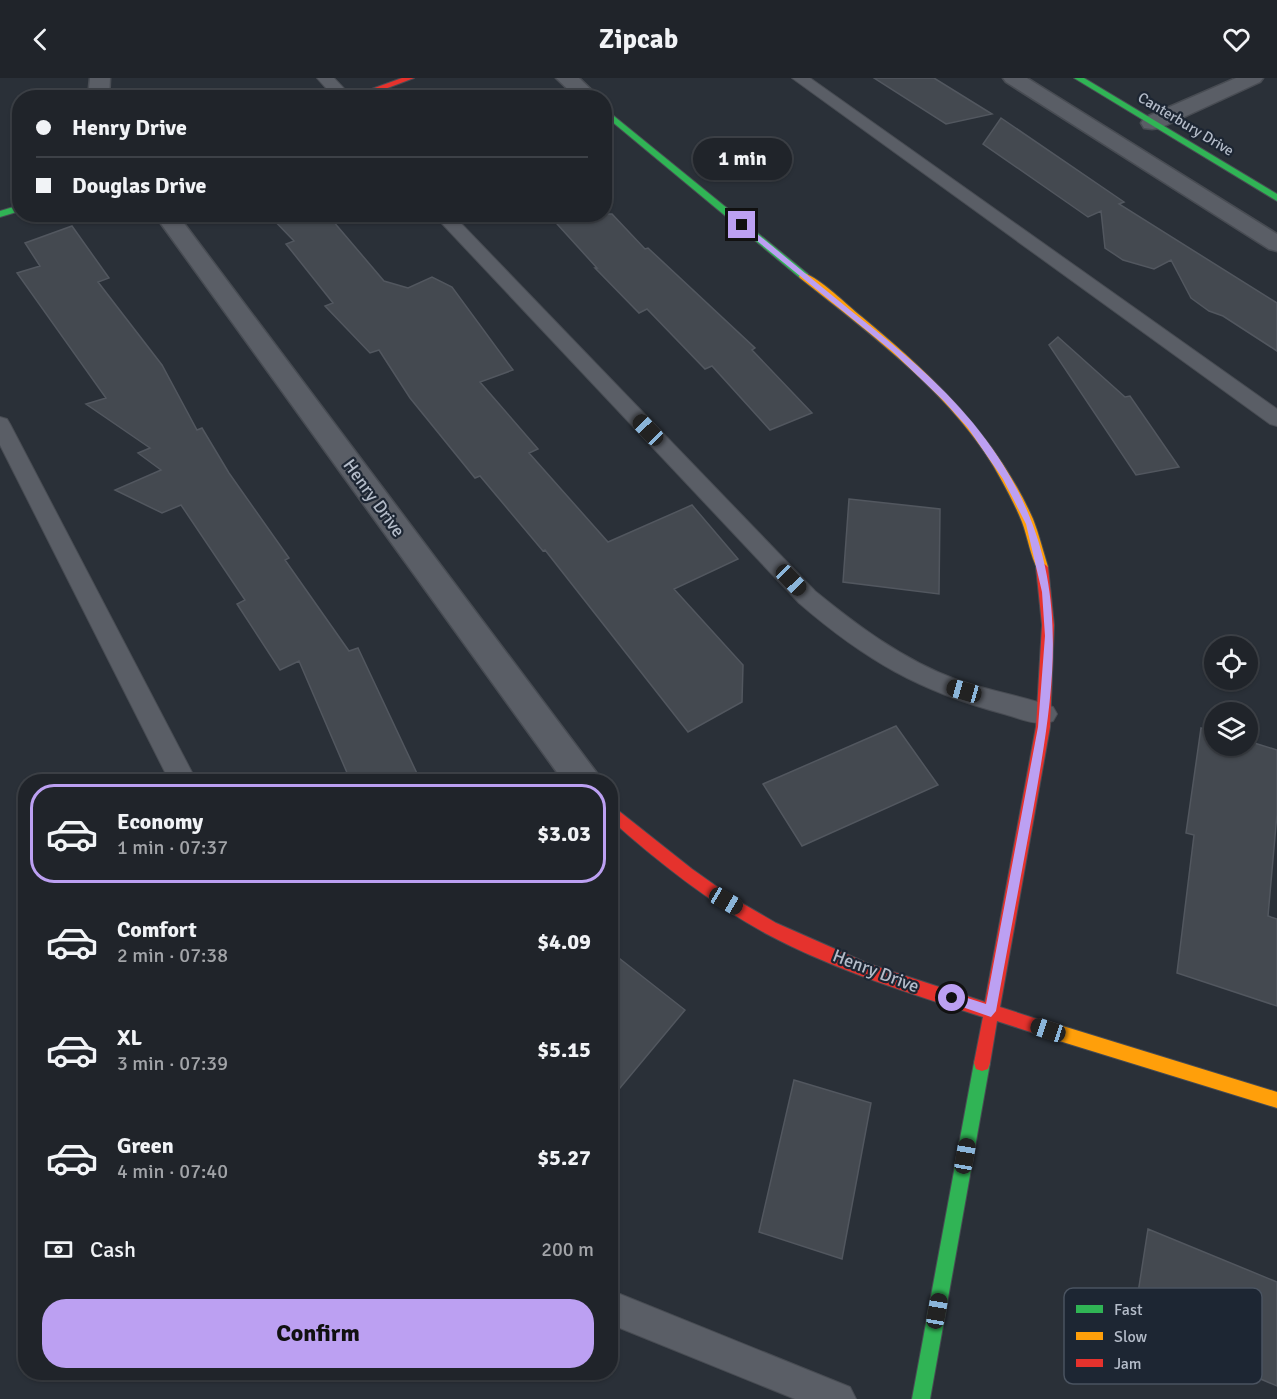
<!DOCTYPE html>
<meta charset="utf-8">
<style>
:root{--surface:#20242a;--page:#282c32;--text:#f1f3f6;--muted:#a2a4a8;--line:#3d4147;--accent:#bca0f2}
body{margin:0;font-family:Signika,sans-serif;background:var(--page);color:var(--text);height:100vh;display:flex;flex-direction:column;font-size:22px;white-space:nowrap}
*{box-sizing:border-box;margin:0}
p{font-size:20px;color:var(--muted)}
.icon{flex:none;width:33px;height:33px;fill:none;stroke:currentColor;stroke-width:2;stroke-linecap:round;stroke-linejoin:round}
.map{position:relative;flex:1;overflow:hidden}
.side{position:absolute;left:18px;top:696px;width:600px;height:606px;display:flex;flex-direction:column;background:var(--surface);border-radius:24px;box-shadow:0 2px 4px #0004,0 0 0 2px var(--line)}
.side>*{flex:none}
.top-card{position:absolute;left:12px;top:12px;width:600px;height:132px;border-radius:24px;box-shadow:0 2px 4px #0004,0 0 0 2px var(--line);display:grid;align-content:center;height:132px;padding:0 24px;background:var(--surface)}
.buttons{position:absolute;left:1204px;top:558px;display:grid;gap:12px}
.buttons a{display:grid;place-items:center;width:54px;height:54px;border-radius:50%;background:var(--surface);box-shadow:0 2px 4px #0004,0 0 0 2px var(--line);font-size:30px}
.end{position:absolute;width:27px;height:27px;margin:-14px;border:8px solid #bca0f2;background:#111;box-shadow:0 0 0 3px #111}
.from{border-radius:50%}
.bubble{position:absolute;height:42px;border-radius:21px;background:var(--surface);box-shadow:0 2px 4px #0004,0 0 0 2px var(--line);font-size:20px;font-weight:800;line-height:42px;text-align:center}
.car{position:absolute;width:18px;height:36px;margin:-18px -9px;border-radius:8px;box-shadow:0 0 4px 2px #0007;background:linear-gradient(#222 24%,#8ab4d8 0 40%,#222 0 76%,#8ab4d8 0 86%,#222 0)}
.top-card b{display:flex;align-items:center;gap:21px;height:57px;font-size:22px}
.top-card b+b{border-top:2px solid var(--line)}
.top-card i{width:15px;height:15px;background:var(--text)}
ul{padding:10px 0 0;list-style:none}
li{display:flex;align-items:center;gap:18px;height:99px;margin:0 12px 9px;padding:0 12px;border:3px solid transparent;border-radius:24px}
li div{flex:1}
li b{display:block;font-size:22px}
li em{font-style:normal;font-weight:800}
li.selected{border-color:var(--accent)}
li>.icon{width:54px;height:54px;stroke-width:1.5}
.pay{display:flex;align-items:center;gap:15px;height:66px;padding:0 24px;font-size:22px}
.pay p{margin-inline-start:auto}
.action{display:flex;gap:12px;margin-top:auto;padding:12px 24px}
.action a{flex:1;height:69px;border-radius:24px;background:var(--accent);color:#111;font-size:24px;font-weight:800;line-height:69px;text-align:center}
header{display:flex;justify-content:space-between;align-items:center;height:78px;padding:0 24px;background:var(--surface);font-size:27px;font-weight:800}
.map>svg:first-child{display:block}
</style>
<header><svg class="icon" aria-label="back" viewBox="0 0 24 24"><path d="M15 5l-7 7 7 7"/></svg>Zipcab<svg class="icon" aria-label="heart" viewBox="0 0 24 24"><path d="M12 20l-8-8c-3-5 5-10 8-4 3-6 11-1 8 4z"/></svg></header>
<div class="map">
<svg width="1277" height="1321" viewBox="0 0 1277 1321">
<rect width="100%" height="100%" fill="#2a3038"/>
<path fill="#444950" stroke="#52575f" stroke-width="1.5" d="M874,0H934L992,36L946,46Z
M1001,40L1124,124L1119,126L1277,225V273L1223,238L1209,233L1191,220L1171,182L1154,191L1123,182L1105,170L1101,133L1088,139L983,66Z
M268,136H327L384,203L408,210L432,199L452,209L513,292L480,304L538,371L529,375L608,464L692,427L738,481L674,511L743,587L742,624L688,654L545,472L543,473L480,398L475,400L410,320L379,272L370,275L325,228L333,225L286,166L294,163Z
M548,136H612L645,171L648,170L755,270L752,272L812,335L770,352L712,288L705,291L647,231L639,235L595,190H597Z
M72,148L109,200L98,204L162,287L197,352L202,350L229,395L289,480L285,482L349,573L358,570L421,704H351L299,583L280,592L237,526L245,522L181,427L162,435L115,412L161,392L138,375L150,370L86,326L106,320L17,195L40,188L25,165Z
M1058,259L1125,319L1130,318L1179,389L1136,397L1049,267Z
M849,421L940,431L939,516L843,504Z
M896,648L938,707L802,768L763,706Z
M1201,650L1215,654V668H1248V663L1277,672V736L1268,838L1277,841V928L1177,895L1194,757L1186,755Z
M610,873L685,932L610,1022Z
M794,1002L871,1025L842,1181L759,1154Z
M1148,1151L1277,1204V1308L1133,1247Z"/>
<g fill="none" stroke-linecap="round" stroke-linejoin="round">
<g stroke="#484c53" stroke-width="2">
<path id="lane" d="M317,0H334L353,20H335Z
M792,0H810L1277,331V348L1270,346Z
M433,136H452L815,513C858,548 902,581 955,601C987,613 1021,617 1053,629L1057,636L1053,643C1038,649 1019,640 1004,636C919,613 865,582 799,525Z
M0,339L7,341L10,346L197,704H170L0,367Z
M610,1212L850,1309L856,1321H795L610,1246Z"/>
</g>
<g stroke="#484c53" stroke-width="3">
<path id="street" d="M90,0H110L109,20H88Z
M556,0H579L600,20H577Z
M1003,0H1027L1277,156V173L1269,171L1006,4Z
M1236,0H1263L1260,4L1160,50L1152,51L1144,50L1141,45L1144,40Z
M154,136H177L596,694L601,704H564Z"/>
</g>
<g stroke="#484c53" stroke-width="2">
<path id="fast" d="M1074,0H1084L1277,116V123Z
M604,30L808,196V200H800L604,37Z
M20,127V133L0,139V133Z
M982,977L988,979L990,985L930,1321H912L974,985L976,979Z"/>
</g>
<g stroke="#484c53" stroke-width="2">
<path id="slow" d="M804,195C820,200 848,228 862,239C931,296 996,358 1033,441C1039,456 1043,473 1048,489L1046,492H1038C1030,477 1028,460 1022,444C1017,431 1009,416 1002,403C959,321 872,257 800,200L799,198Z
M1040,941L1277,1014V1030L1040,957L1034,954L1032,949L1034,944Z"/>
</g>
<g stroke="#484c53" stroke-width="2">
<path id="jam" d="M402,0H414L361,20H347Z
M1042,484L1048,489L1054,547L1050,649L1000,929L1046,944L1048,949L1046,954L1040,957L997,943L990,985L988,991L982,993L976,991L974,985L983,939C909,915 834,892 765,855C709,824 658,784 610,741V726L692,791L733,820L776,845L869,886L985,924L1036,649L1042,547L1036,489Z"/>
</g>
<use href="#lane" fill="#5a5e66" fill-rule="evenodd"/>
<use href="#street" fill="#5a5e66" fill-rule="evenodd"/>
<use href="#fast" fill="#30b455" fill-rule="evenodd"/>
<use href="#slow" fill="#ff9f0a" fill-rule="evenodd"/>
<use href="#jam" fill="#e5322d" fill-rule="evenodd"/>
</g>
<path fill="#bca0f2" d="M740,146H745C782,176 818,206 855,236C897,269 939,304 973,345C1077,473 1059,588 1032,738C1020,803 1008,868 996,933L991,939L948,924L946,920L952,915L986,926L1038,649L1045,558L1042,514L1026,446L1003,401L968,350L944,323L892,273L740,149Z"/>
<g text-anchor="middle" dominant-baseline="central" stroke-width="4.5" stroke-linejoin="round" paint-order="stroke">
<g font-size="15" fill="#b4bcc9" stroke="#1d2633">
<text transform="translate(1186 46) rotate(31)">Canterbury Drive</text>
</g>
<g font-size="18" fill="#b4bcc9" stroke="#1d2633">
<text transform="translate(374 420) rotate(54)">Henry Drive</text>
<text transform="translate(876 893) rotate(21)">Henry Drive</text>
</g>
</g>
<rect x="1064" y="1210" width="198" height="96" rx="9" fill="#1d2633" stroke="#4a5360" stroke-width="1.5"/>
<rect x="1076" y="1227" width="27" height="8" fill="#30b455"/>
<rect x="1076" y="1254" width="27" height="8" fill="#ff9f0a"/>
<rect x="1076" y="1281" width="27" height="8" fill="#e5322d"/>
<g font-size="16" fill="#b4bcc9">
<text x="1114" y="1237">Fast</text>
<text x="1114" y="1264">Slow</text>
<text x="1114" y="1291">Jam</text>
</g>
</svg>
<div class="buttons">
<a><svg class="icon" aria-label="locate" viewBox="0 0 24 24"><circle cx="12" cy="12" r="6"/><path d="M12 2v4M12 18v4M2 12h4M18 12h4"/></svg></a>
<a><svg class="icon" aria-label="layers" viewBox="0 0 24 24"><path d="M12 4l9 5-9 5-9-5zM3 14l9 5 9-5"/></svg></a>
</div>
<i class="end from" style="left:952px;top:920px"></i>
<i class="end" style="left:742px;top:147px"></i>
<div class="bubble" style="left:693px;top:60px;width:99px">1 min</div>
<i class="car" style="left:648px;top:352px;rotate:316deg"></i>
<i class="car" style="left:791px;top:502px;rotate:136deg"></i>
<i class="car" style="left:964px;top:613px;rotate:286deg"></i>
<i class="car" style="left:726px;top:823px;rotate:120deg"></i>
<i class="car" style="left:1048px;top:952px;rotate:288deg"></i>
<i class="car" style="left:965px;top:1078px;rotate:10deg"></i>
<i class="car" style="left:937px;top:1233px;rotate:10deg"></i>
<div class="top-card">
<b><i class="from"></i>Henry Drive</b>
<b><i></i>Douglas Drive</b>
</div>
<section class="side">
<ul>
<li class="selected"><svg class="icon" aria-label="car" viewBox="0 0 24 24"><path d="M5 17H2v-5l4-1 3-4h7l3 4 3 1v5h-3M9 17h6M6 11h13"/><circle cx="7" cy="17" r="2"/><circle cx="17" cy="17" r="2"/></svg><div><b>Economy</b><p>1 min · 07:37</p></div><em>$3.03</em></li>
<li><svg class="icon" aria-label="car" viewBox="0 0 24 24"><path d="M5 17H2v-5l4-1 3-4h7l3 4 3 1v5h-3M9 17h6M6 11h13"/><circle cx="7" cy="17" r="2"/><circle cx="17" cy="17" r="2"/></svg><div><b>Comfort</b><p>2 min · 07:38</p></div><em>$4.09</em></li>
<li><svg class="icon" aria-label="car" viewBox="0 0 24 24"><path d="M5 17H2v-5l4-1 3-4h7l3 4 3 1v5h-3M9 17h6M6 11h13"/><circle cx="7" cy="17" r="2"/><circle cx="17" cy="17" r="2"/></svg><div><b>XL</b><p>3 min · 07:39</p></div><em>$5.15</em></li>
<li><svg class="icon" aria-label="car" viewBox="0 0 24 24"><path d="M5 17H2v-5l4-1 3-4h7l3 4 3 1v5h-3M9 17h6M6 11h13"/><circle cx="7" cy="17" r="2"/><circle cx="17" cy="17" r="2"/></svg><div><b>Green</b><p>4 min · 07:40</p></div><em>$5.27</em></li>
</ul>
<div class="pay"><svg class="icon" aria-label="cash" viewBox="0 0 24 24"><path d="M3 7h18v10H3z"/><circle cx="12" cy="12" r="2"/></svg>Cash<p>200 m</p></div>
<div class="action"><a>Confirm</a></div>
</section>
</div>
